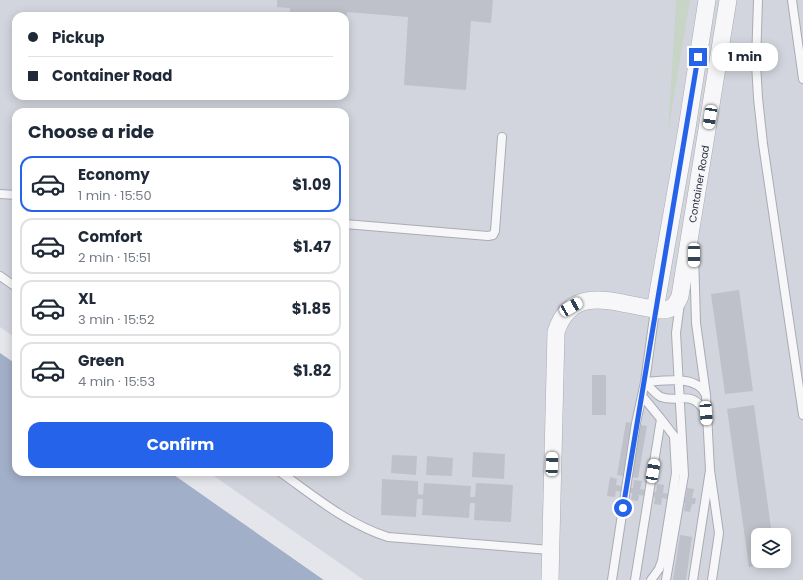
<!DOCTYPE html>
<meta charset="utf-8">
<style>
:root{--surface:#fff;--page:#f6f6f7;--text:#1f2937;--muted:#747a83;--line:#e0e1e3;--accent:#2563eb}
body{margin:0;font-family:Poppins,sans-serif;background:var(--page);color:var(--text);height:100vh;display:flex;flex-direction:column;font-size:15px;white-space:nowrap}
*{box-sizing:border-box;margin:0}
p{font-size:13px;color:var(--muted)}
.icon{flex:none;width:22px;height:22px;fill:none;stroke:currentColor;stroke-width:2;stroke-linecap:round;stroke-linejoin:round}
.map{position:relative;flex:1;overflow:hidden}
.drawer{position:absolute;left:12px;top:108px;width:337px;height:368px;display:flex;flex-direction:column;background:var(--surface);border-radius:12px;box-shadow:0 2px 10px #0003}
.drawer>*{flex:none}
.hud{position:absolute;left:12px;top:12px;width:337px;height:88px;border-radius:12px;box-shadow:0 2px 10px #0003;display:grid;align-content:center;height:88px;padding:0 16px;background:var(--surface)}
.tools{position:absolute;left:751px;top:528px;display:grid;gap:8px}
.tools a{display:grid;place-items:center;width:40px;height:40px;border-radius:8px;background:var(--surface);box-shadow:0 2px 10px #0003;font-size:20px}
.end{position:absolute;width:18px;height:18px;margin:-9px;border:5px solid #2563eb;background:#fff;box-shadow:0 0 0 2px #fff}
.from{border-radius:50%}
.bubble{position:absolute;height:28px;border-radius:12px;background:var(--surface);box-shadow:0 2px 10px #0003;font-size:13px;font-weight:700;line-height:28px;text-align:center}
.car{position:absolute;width:12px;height:24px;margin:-12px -6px;border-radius:5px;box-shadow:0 0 3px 1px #0007;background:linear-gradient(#fff 24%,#345 0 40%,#fff 0 76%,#345 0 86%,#fff 0)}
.hud b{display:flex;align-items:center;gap:14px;height:38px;font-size:15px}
.hud b+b{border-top:1px solid var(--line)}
.hud i{width:10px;height:10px;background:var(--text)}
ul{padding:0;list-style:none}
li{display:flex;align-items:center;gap:12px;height:56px;margin:0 8px 6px;padding:0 8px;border:2px solid var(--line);border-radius:12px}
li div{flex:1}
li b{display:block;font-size:15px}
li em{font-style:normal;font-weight:700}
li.on{border-color:var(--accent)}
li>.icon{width:36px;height:36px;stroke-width:1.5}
h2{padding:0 16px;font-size:18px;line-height:48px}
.action{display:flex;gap:8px;margin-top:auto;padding:8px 16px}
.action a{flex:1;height:46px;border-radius:12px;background:var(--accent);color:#fff;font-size:16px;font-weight:700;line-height:46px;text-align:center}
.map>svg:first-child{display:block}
</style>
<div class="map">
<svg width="803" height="580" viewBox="0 0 803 580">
<rect width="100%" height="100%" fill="#e4e6eb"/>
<path fill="#d2d5dd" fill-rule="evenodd" d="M0,0H803V580H364L208,472H345V112H16V338L0,327ZM16,16H345V96H16ZM758,535H784V561H758Z"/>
<path fill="#c7d4c6" d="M676,0H690L668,132L676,3Z"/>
<path fill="#a2afc8" d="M0,353L16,364V472H170L324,580H0Z"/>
<path fill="#e4e6eb" d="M170,472H173L326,580H324Z"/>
<path fill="#bfc1ca" d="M277,0H493L491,23L471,21L466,90L404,85L408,17L347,12L346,19L345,16H290V8L277,7Z
M739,290L753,391L725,394L711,294Z
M592,375H606V415H592Z
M754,405L772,535H758V561H776V563L749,567L727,409Z
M626,422L647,426L638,478L617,475Z
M473,452L505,454L504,479L472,477Z
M392,455L417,456L416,475L391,473Z
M427,456L453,458L452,476L426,475Z
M610,477L617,479L616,485L633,488L634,480L642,481L640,489L656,492L657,484L664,485L663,493L686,497L687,488L694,489L692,498H696L695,504H692L690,512L684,511L685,503L662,498L661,505L654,504L655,497L639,495L638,501L631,500L632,493L616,491L615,497L607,496Z
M382,479L418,481V494L423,495L424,483L471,486L470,497H475L476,483L513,485L511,522L474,520L475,503H470L469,518L422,515L423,499H417L416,517L381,515Z
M680,535L692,537L686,580H673Z"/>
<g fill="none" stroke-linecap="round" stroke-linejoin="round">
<g stroke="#a9acb5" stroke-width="10">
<path id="lane" d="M758,0L756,63L758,98L763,144L803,415
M792,0L803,79
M0,194L16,195
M345,224L488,236L493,235L495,231L502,137
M694,253L696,323L706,395
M0,276L16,287
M645,382C663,381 697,374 706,395L710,470
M645,382C650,387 655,394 661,397C680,404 691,388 706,413
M280,472C314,496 347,524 388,537L550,550
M612,580L636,423L645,382L655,310
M635,580L661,419L643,397
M651,580L659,569L662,561L676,473L674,436L661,419
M666,580L684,475L676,333L680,303
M693,580L710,470L719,533L712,580"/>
</g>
<g stroke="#a9acb5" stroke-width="18">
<path id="street" d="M655,310L687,128L707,0
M550,580L556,332C573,279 622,307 662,310C673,310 676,305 680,296L728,0"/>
</g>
<use href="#lane" stroke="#f7f7f9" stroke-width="8"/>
<use href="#street" stroke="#f7f7f9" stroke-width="17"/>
</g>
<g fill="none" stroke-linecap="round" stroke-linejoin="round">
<path stroke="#2563eb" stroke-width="5" d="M623,508L698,57"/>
</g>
<g text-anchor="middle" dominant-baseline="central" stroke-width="3" stroke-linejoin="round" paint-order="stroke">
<g font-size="10" fill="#2d3142" stroke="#f4f5f8">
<text transform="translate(699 184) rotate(-80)">Container Road</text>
</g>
</g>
</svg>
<div class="tools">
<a><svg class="icon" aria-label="layers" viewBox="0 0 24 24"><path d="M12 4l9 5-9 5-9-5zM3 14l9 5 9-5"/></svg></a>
</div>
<i class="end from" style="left:623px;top:508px"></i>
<i class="end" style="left:698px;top:57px"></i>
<div class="bubble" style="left:712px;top:43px;width:66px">1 min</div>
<i class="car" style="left:710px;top:117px;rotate:189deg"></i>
<i class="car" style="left:694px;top:255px;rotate:180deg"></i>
<i class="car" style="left:571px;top:307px;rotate:60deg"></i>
<i class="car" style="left:706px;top:413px;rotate:176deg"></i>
<i class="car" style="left:552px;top:464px;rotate:2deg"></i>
<i class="car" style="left:653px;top:471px;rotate:10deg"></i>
<div class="hud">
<b><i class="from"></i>Pickup</b>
<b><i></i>Container Road</b>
</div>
<section class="drawer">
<h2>Choose a ride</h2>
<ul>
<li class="on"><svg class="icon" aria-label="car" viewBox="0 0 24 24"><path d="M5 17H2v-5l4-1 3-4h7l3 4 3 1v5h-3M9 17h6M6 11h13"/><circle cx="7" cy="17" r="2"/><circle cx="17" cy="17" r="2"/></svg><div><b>Economy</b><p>1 min · 15:50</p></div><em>$1.09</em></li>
<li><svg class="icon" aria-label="car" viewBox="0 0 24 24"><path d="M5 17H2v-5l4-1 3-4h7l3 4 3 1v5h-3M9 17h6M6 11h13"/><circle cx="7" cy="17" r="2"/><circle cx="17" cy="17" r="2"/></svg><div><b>Comfort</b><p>2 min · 15:51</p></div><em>$1.47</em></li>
<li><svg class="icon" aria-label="car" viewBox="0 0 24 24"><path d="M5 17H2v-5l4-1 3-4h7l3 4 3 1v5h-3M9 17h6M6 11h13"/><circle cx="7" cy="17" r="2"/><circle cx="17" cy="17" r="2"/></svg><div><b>XL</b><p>3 min · 15:52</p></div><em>$1.85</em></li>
<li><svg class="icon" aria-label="car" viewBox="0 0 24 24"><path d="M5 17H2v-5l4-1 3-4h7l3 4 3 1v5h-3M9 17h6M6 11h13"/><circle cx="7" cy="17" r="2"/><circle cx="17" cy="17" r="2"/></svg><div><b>Green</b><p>4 min · 15:53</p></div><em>$1.82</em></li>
</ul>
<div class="action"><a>Confirm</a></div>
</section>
</div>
